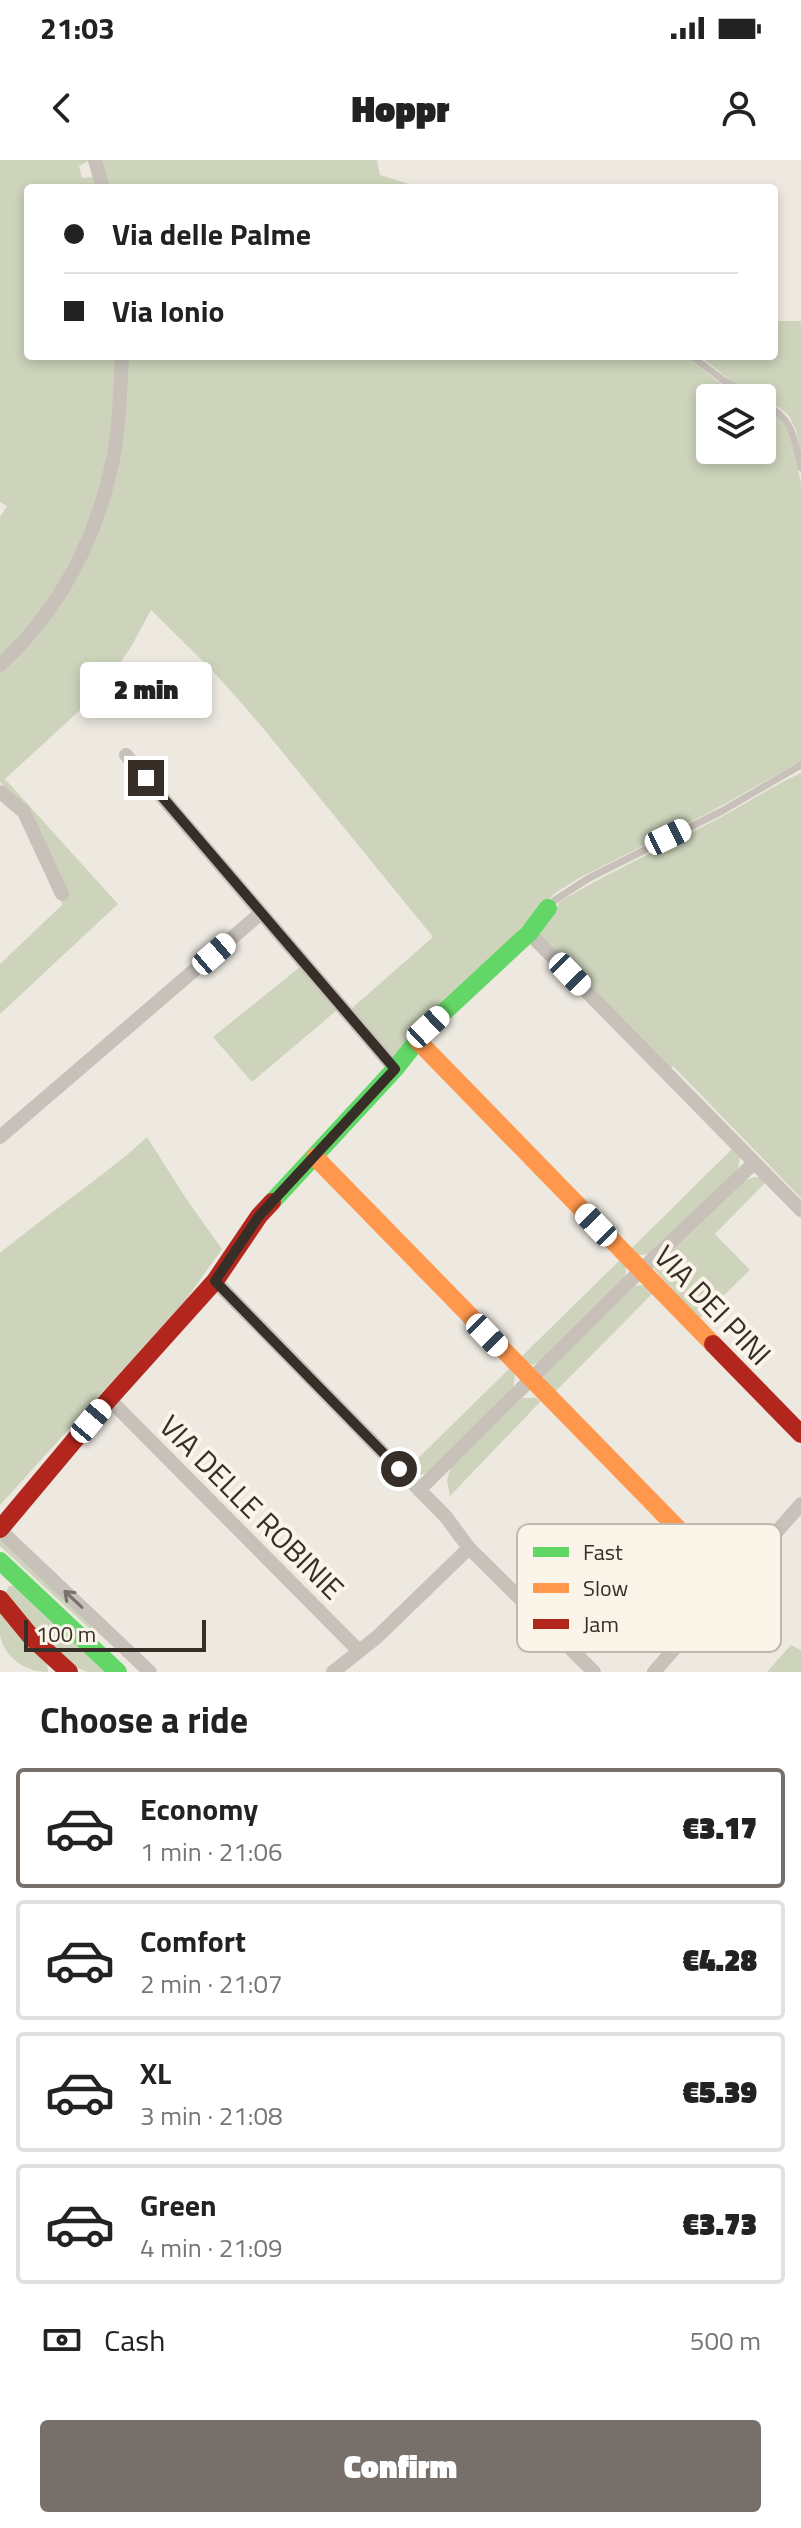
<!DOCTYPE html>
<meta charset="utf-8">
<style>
:root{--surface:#fff;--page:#f6f6f6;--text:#222;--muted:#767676;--line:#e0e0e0;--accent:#776f69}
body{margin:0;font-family:"Titillium Web",sans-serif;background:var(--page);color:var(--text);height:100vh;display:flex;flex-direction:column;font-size:30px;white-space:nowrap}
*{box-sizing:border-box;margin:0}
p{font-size:26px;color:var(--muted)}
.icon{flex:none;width:44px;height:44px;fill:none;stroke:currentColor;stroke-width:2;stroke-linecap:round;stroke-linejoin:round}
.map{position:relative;height:1512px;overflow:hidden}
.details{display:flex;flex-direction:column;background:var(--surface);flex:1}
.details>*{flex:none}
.banner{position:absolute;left:24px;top:24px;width:754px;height:176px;border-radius:8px;box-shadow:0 4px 12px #0003;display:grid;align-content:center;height:176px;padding:0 40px;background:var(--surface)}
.buttons{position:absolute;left:696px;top:224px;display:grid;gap:16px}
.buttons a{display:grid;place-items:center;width:80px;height:80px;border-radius:8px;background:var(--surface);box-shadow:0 4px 12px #0003;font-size:40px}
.scale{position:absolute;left:24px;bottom:20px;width:182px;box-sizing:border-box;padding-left:8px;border:4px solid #372e28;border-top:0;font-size:22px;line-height:28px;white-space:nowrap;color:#372e28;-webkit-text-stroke:6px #faf4e9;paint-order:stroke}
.end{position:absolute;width:36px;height:36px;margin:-18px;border:10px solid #372e28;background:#fff;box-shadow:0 0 0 4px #fff}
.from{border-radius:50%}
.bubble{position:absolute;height:56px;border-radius:8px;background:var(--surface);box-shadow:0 4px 12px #0003;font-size:26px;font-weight:800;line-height:56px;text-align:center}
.car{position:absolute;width:24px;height:48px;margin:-24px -12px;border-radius:10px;box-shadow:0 0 6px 2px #0007;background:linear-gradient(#fff 24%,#345 0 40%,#fff 0 76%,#345 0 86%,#fff 0)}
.banner b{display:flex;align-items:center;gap:28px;height:76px;font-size:30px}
.banner b+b{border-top:2px solid var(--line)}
.banner i{width:20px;height:20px;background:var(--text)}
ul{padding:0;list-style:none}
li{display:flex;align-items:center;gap:24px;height:120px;margin:0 16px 12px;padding:0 24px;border:4px solid var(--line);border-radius:8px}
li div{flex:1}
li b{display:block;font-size:30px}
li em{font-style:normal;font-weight:800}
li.on{border-color:var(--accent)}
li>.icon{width:72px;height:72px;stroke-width:1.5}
h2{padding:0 40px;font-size:36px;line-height:96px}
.pay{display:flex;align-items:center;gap:20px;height:88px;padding:0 40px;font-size:30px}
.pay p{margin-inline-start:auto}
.action{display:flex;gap:16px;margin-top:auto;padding:16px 40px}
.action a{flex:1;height:92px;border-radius:8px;background:var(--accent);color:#fff;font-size:32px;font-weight:800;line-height:92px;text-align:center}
.status{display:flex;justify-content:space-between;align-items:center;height:56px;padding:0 40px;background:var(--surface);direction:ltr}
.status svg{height:22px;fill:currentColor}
header{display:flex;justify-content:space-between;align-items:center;height:104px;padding:0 40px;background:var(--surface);font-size:36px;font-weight:800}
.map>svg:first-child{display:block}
</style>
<div class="status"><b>21:03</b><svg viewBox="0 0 49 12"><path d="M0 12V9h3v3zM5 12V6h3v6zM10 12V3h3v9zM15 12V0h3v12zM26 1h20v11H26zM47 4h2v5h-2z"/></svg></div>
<header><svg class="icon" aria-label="back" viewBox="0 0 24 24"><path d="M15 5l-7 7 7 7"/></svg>Hoppr<svg class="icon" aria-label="person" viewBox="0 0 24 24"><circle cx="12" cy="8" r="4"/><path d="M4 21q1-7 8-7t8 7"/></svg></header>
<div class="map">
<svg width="801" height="1512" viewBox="0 0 801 1512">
<rect width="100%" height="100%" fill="#ede9e1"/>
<path fill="#cdd4bb" d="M0,0H90L79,6L82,18L94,17L98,28H28V196H117L110,289L89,365L45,450L0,499V357L7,346L0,342Z
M101,0H377L380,15L422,28H109Z
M774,161H801V293L796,270L789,256L780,248L732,222L706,201L704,196H774Z
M127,196H685L717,221L747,238H710V290H762V247L776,255L789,272L801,322V601L712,651L579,718L554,734L392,899L351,849L433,777L258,562L213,511L151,450L131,487L102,530L5,619L118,744L0,854V804L62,745L61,741L68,737L29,651L0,622V511L93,382Z
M801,613V1038L673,906L671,909L541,777L540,770L556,751L559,742C611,711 666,686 719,658C747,643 772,626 801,613Z
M301,806L337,850L252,922L213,877Z
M147,977L187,1040L222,1089L185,1141L0,1345V1093C48,1053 101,1019 147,977Z
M733,988L740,997L738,1010L653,1094L637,1095L630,1090Z
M755,1017H761L766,1022L715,1074L750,1110L699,1159L654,1109L659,1100L742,1021Z
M621,1099L626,1106L625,1119L541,1201L532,1205L519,1199Z
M643,1125L654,1132L553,1234L543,1219L545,1214L635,1126Z
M510,1208L515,1216L513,1228L427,1313L419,1315L406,1310Z
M522,1238H536L541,1241L450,1336L447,1320L451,1307Z
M0,1380H3L94,1464L90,1469L0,1386Z
M9,1426H14L108,1512C102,1512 95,1512 89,1512C62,1507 23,1453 6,1432Z
M0,1448L47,1501L48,1512C26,1512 5,1499 0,1475C0,1467 0,1457 0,1448Z
M791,1485L801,1490V1512H767Z"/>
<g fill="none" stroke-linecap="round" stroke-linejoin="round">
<path stroke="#c7c1ba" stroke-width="7" d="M691,196L723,220L755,238
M762,242C794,260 793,274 801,308
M549,746L555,740L589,718L722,651L801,605"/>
<path stroke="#c7c1ba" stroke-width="14" d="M95,0L103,28
M0,505C62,448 98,376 114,294C120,262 120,228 122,196
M126,595L395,909
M0,632L24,652L62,734
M529,773L801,1050
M0,977L261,753
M215,1121L446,1357L469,1388L594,1512
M109,1239L359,1491
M419,1330L640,1111L754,1003
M0,1370L150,1512
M333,1512L377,1477L469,1388
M654,1512L801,1344"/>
<path stroke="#63d668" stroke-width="18" d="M272,1042L395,909L428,867L529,773L548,748
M0,1401L118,1512"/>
<path stroke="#ff974d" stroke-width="18" d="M418,881L713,1184
M315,997L733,1425"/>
<path stroke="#b3261e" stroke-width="18" d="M713,1184L801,1274
M0,1369L109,1239L215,1121L259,1056L272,1042
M0,1439L32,1478L69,1512"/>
</g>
<defs><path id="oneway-shaft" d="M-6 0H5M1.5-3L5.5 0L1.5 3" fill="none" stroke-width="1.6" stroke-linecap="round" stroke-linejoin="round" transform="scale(2)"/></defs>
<use stroke="#78706a" href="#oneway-shaft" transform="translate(73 1439) rotate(-137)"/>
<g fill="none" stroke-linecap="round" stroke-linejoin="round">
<path stroke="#372e28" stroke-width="10" d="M146,618L395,909L259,1056L215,1121L399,1309"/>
</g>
<g text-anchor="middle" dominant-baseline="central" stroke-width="8" stroke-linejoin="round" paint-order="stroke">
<g font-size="30" fill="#372e28" stroke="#faf4e9">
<text transform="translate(713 1145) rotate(46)">VIA DEI PINI</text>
<text transform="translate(252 1347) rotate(45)">VIA DELLE ROBINIE</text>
</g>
</g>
<rect x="517" y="1364" width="264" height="128" rx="12" fill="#faf4e9" stroke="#c0b9af" stroke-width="2"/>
<rect x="533" y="1387" width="36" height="10" fill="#63d668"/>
<rect x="533" y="1423" width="36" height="10" fill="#ff974d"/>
<rect x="533" y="1459" width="36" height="10" fill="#b3261e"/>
<g font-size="22" fill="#372e28">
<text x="583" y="1400">Fast</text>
<text x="583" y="1436">Slow</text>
<text x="583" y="1472">Jam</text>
</g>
</svg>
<div class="buttons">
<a><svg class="icon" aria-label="layers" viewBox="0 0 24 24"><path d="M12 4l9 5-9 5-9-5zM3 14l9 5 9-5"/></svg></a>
</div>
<div class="scale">100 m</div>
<i class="end from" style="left:399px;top:1309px"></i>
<i class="end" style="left:146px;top:618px"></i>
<div class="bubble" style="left:80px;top:502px;width:132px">2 min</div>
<i class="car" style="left:668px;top:677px;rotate:64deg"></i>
<i class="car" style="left:214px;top:794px;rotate:49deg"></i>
<i class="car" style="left:570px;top:814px;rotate:136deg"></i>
<i class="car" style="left:428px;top:867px;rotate:47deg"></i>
<i class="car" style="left:596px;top:1065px;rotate:316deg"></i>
<i class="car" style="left:487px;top:1175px;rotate:136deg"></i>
<i class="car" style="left:91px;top:1261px;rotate:40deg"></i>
<div class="banner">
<b><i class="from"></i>Via delle Palme</b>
<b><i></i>Via Ionio</b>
</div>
</div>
<section class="details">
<h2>Choose a ride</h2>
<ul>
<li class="on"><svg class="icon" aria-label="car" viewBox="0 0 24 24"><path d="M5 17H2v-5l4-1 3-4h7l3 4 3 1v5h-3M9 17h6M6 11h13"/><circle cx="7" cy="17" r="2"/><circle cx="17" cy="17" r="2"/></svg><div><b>Economy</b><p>1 min · 21:06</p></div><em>€3.17</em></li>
<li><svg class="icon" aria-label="car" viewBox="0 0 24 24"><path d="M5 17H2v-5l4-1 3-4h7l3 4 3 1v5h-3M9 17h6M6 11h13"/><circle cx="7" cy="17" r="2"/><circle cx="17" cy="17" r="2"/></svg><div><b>Comfort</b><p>2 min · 21:07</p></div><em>€4.28</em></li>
<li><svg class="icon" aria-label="car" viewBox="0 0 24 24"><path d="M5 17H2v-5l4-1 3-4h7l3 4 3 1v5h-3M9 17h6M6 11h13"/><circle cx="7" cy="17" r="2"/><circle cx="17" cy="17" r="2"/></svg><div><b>XL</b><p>3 min · 21:08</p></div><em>€5.39</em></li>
<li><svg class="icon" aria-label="car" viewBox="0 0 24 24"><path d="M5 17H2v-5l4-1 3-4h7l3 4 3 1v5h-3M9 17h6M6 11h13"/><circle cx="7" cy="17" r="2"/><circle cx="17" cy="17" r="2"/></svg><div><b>Green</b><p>4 min · 21:09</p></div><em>€3.73</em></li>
</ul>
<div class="pay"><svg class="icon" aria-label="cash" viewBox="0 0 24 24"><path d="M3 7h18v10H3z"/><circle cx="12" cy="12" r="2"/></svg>Cash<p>500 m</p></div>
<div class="action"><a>Confirm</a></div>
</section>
